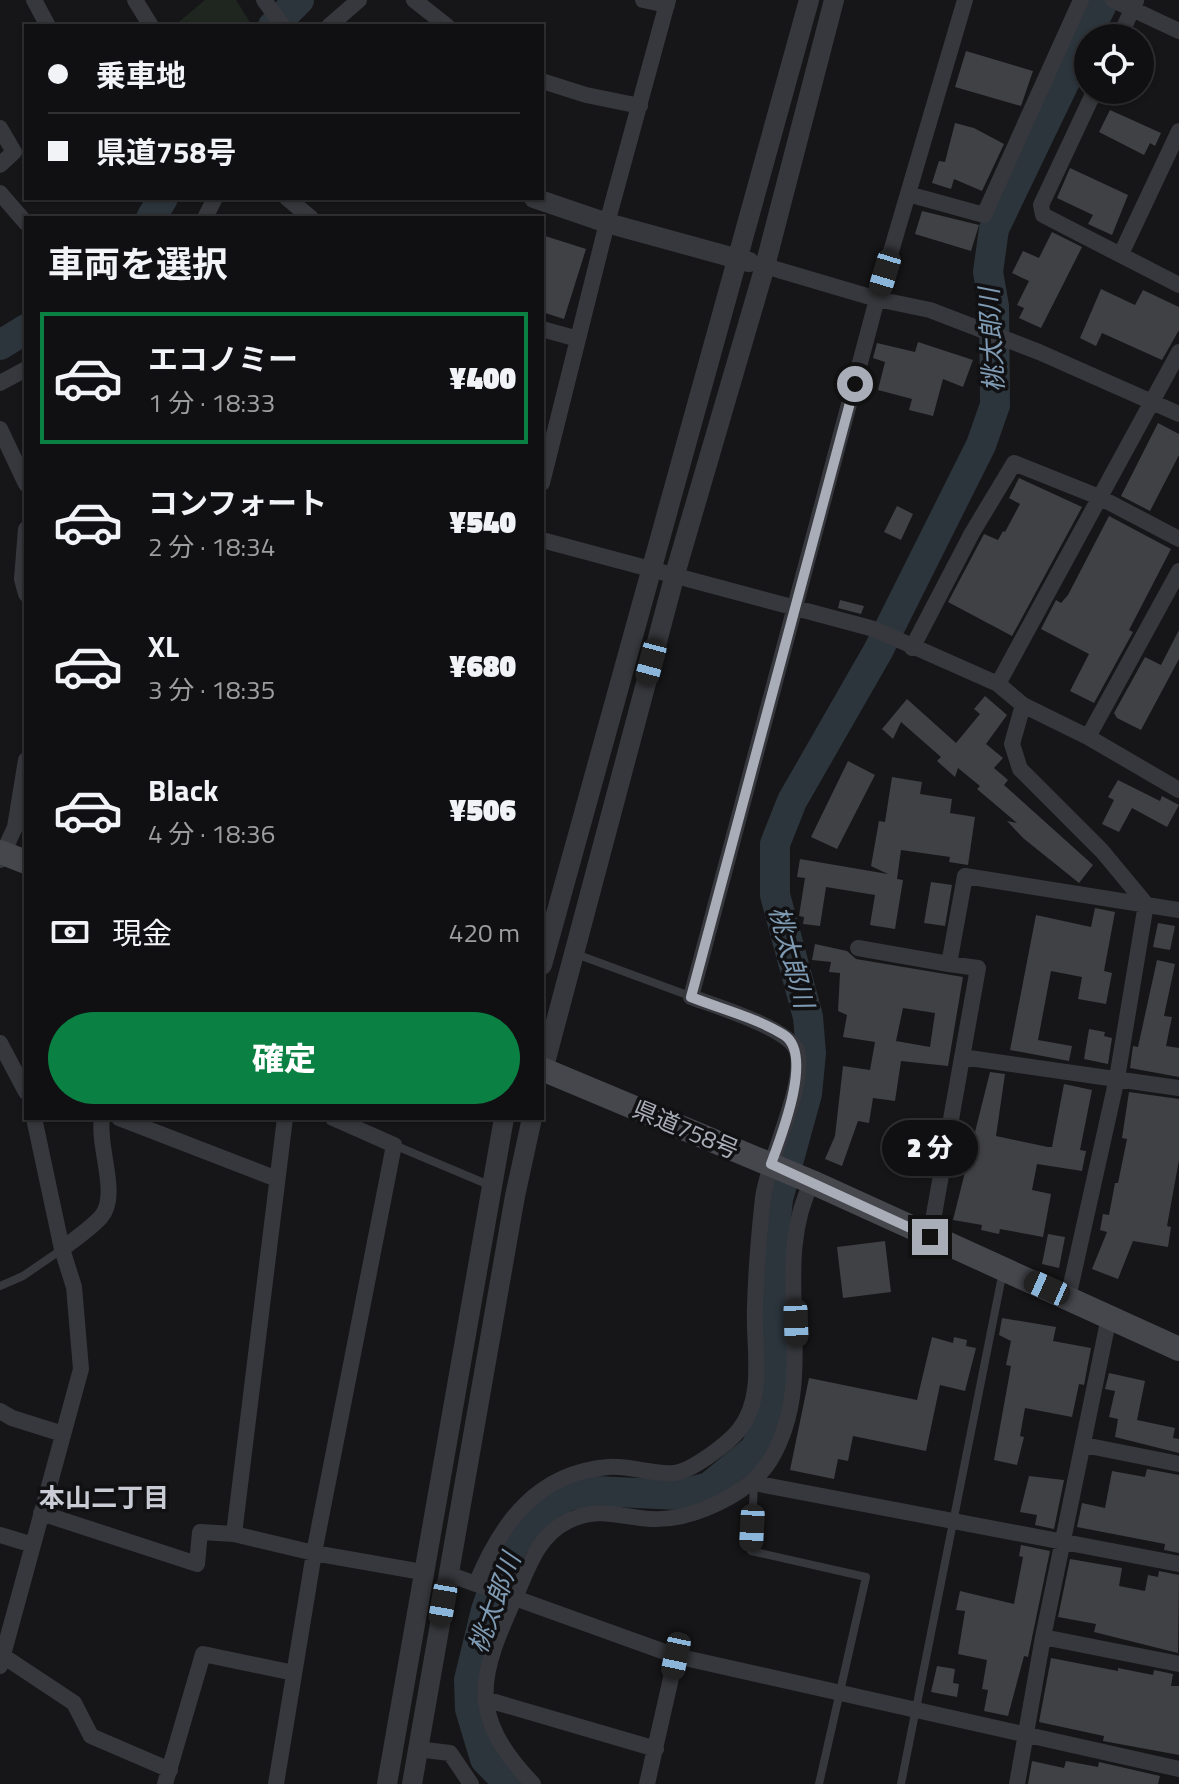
<!DOCTYPE html>
<html lang="ja">
<meta charset="utf-8">
<style>
:root{--surface:#101012;--page:#19191b;--text:#f1f3f6;--muted:#9c9d9f;--line:#303032;--accent:#0b8043}
body{margin:0;font-family:"Titillium Web","Noto Sans JP",sans-serif;background:var(--page);color:var(--text);height:100vh;display:flex;flex-direction:column;font-size:30px;white-space:nowrap}
*{box-sizing:border-box;margin:0}
p{font-size:26px;color:var(--muted)}
.icon{flex:none;width:44px;height:44px;fill:none;stroke:currentColor;stroke-width:2;stroke-linecap:round;stroke-linejoin:round}
.map{position:relative;flex:1;overflow:hidden}
.panel{position:absolute;left:24px;top:216px;width:520px;height:904px;display:flex;flex-direction:column;background:var(--surface);border-radius:0px;box-shadow:0 2px 6px #0004,0 0 0 2px var(--line)}
.panel>*{flex:none}
.top-card{position:absolute;left:24px;top:24px;width:520px;height:176px;border-radius:0px;box-shadow:0 2px 6px #0004,0 0 0 2px var(--line);display:grid;align-content:center;height:176px;padding:0 24px;background:var(--surface)}
.tools{position:absolute;left:1074px;top:24px;display:grid;gap:16px}
.tools a{display:grid;place-items:center;width:80px;height:80px;border-radius:50%;background:var(--surface);box-shadow:0 2px 6px #0004,0 0 0 2px var(--line);font-size:40px}
.end{position:absolute;width:36px;height:36px;margin:-18px;border:10px solid #a8adb8;background:#111;box-shadow:0 0 0 4px #111}
.from{border-radius:50%}
.bubble{position:absolute;height:56px;border-radius:28px;background:var(--surface);box-shadow:0 2px 6px #0004,0 0 0 2px var(--line);font-size:26px;font-weight:800;line-height:56px;text-align:center}
.car{position:absolute;width:24px;height:48px;margin:-24px -12px;border-radius:10px;box-shadow:0 0 6px 2px #0007;background:linear-gradient(#222 24%,#8ab4d8 0 40%,#222 0 76%,#8ab4d8 0 86%,#222 0)}
.top-card b{display:flex;align-items:center;gap:28px;height:76px;font-size:30px}
.top-card b+b{border-top:2px solid var(--line)}
.top-card i{width:20px;height:20px;background:var(--text)}
ul{padding:0;list-style:none}
li{display:flex;align-items:center;gap:24px;height:132px;margin:0 16px 12px;padding:0 8px;border:4px solid transparent;border-radius:0px}
li div{flex:1}
li b{display:block;font-size:30px}
li em{font-style:normal;font-weight:800}
li.active{border-color:var(--accent)}
li>.icon{width:72px;height:72px;stroke-width:1.5}
h2{padding:0 24px;font-size:36px;line-height:96px}
.pay{display:flex;align-items:center;gap:20px;height:88px;padding:0 24px;font-size:30px}
.pay p{margin-inline-start:auto}
.button{display:flex;gap:16px;margin-top:auto;padding:16px 24px}
.button a{flex:1;height:92px;border-radius:48px;background:var(--accent);color:#fff;font-size:32px;font-weight:800;line-height:92px;text-align:center}
.map>svg:first-child{display:block}
</style>
<div class="map">
<svg width="1179" height="1784" viewBox="0 0 1179 1784">
<rect width="100%" height="100%" fill="#161618"/>
<path fill="#1e261f" d="M205,0H236L251,24L174,26Z"/>
<g fill="none" stroke-linecap="round" stroke-linejoin="round">
<path stroke="#2c353c" stroke-width="30" d="M273,26L299,0
M151,218L163,198
M0,345L26,329
M509,1784L485,1759L470,1709L469,1680L486,1610L498,1575L514,1544L538,1516L566,1496L595,1491L679,1495L709,1487L755,1449L774,1408L778,1384L774,1240L778,1199L807,1094L811,1053L808,1017L775,895V844L792,801L878,651L981,445L995,405L994,306L988,272L994,229L1104,0"/>
</g>
<path fill="#404145" fill-rule="evenodd" d="M966,51L1033,71L1021,106L955,87Z
M1110,110L1161,133L1155,146L1150,143L1144,155L1099,132Z
M955,123L974,128L1004,144L982,191L954,179L951,189L932,183L939,161L945,162Z
M1070,168L1128,195L1112,235L1088,224L1093,215L1057,198Z
M922,211L979,225L971,251L915,234Z
M1052,232L1082,247L1041,328L1019,318L1024,308L1017,305L1029,281L1012,273L1023,251L1039,258Z
M542,235L586,249L564,319L542,312Z
M1101,289L1135,305L1143,290L1179,307V330L1162,360L1102,333L1096,346L1080,338Z
M918,342L973,360L963,387L943,379L933,416L909,410L912,399L878,390L885,362L873,358L877,343L915,352Z
M1158,423L1179,434V455L1150,511L1121,496Z
M1019,478L1082,507L1012,636L948,602L984,534L998,540L1003,531L1005,532L1020,504L1009,498Z
M897,506L913,514L901,540L884,532Z
M1109,516L1171,549L1129,630L1133,632L1094,703L1070,691L1089,654L1041,629L1056,600L1061,603L1068,595Z
M840,600L864,606L861,614L838,608Z
M1179,630V659L1141,730L1117,718L1114,713L1145,657L1161,665Z
M985,696L1007,715L986,744L1003,758L994,768L1008,780L1004,785L1093,865L1079,883L1023,838L1007,821L1017,823L977,789L980,786L958,768L955,777L937,761L941,757L901,722L893,739L882,729L907,699L956,743L980,714L974,709Z
M848,761L875,775L837,849L811,837Z
M892,777L922,782L920,794L952,799L950,813L975,817L968,865L949,862L950,857L901,850L897,879L903,880L895,929L870,925L875,895L826,887L820,926L803,924L804,917L799,916L805,878L797,877L800,859L888,874L871,866L879,821L885,822Z
M1118,780L1160,801L1162,796L1179,805L1167,827L1132,808L1119,832L1102,824L1114,800L1108,797Z
M931,882L952,885L945,926L924,923Z
M1095,908L1115,912L1104,971L1112,973L1106,1004L1078,999L1082,977L1051,971L1038,1040L1072,1046L1069,1061L1010,1050L1036,915L1091,927Z
M1158,923L1175,926L1170,950L1153,947Z
M815,944L847,951L856,959L963,977L948,1066L901,1061L895,1101L873,1098L869,1123L858,1121L842,1166L825,1159L835,1136L843,1066L870,1070L875,1042L843,1037L847,1015L838,1011L840,973L829,972L831,962L812,960ZM903,1008L935,1013L930,1047L896,1041Z
M1157,960L1175,964L1164,1016L1172,1017L1166,1046L1179,1048V1077L1130,1068L1133,1046L1138,1047Z
M1089,1029L1105,1032L1104,1036L1112,1038L1108,1064L1084,1059Z
M990,1072L1005,1074L996,1136L1048,1147H1052L1064,1084L1092,1090L1080,1150L1086,1151L1082,1171L1037,1164L1032,1190L1051,1194L1043,1237L1000,1229L999,1234L981,1230L982,1225L953,1220Z
M1129,1092L1179,1099V1160L1167,1226L1171,1227L1168,1247L1133,1241L1118,1279L1092,1269L1107,1232L1100,1230L1103,1214L1109,1215L1115,1183H1118L1127,1139L1122,1138Z
M889,1143L924,1156L918,1171L883,1159Z
M1048,1234L1065,1237L1059,1268L1042,1264Z
M885,1241L891,1292L843,1298L837,1247Z
M1002,1318L1056,1327L1053,1341L1091,1348L1084,1385L1079,1384L1072,1417L1025,1408L1020,1436L1024,1437L1017,1465L994,1460L1011,1366L1006,1365L1011,1341L999,1335Z
M932,1337L953,1343L954,1337L967,1340L966,1346L976,1348L965,1391L940,1385L926,1451L853,1436L848,1461L838,1459L834,1479L790,1470L809,1378L917,1400Z
M1109,1373L1145,1381L1137,1420L1175,1428L1173,1438L1179,1439V1453L1115,1437L1118,1419L1109,1417L1115,1391L1105,1389Z
M1147,1469L1179,1475V1553L1164,1550L1165,1544L1077,1527L1082,1503L1105,1508L1112,1471L1145,1477Z
M1029,1476L1064,1480L1054,1529L1035,1525L1037,1515L1020,1512Z
M1021,1545L1050,1551L1028,1657L1024,1656L1008,1716L984,1711L988,1690L982,1689L987,1660L958,1654L965,1611L956,1610L960,1591L1014,1604L1023,1557L1019,1556Z
M1070,1559L1122,1568L1119,1586L1145,1591L1148,1575L1158,1577L1159,1571L1179,1575L1178,1653L1094,1632L1096,1624L1058,1617Z
M1051,1658L1118,1671V1668L1153,1675L1154,1670L1173,1674L1171,1686H1179V1755L1103,1741L1104,1736L1039,1722Z
M937,1666L955,1669L953,1683L959,1684L957,1697L931,1692Z
M1032,1761L1064,1768L1066,1761L1098,1767L1099,1762L1160,1776L1158,1784H1028Z"/>
<g fill="none" stroke-linecap="round" stroke-linejoin="round">
<path stroke="#37383d" stroke-width="8" d="M576,954L690,996
M394,1145L489,1185
M0,1286L23,1276L61,1250
M754,1483L751,1551L866,1577L819,1784
M901,1784L1003,1271"/>
<path stroke="#37383d" stroke-width="16" d="M34,0L48,26
M135,0L151,26
M264,0L283,26
M414,0L447,26
M643,0L667,5
M1113,0L1179,31
M329,26L359,0
M1119,38L1136,1
M542,81L586,95L640,106
M1095,90L1041,205L1043,215L1179,285
M0,128L14,152L0,165
M0,193L26,223
M908,194L984,215L1081,0
M287,198L311,218
M205,218L215,198
M1121,254L1179,131
M765,266L877,299L930,310L1039,352L1179,414
M542,329L578,339
M0,383L26,369
M0,429L26,484
M542,483L607,223L668,0
M26,529L22,579L26,594
M542,540L874,629L998,684L1023,705L1088,737L1179,790
M912,648L972,533L1014,463L1099,497L1179,539
M998,684L1179,352
M1023,705L1012,744L1020,769L1102,851L1146,904L1117,1078L1068,1298
M1088,737L1179,571
M0,860L15,827L26,760
M858,948L949,964
M0,1043L26,1092
M962,1057L1179,1088
M119,1118L277,1179
M930,1237L978,968L949,964L965,876L1179,910
M62,1249C75,1239 90,1229 101,1217C120,1195 97,1147 102,1118
M0,1411L12,1418L63,1434
M1084,1445L1179,1464
M754,1483L1179,1564
M41,1513L197,1564L200,1532L234,1534L314,1553L422,1572
M234,1534L285,1118
M0,1535L33,1545
M448,1574L476,1584C501,1523 537,1473 608,1467C629,1465 652,1475 674,1473C690,1472 728,1444 739,1430C766,1396 753,1347 755,1307C756,1270 759,1234 763,1198C767,1161 807,1084 797,1051C789,1028 715,1006 691,997L877,299L965,0
M476,1584L676,1656L1179,1769
M1043,1637L1179,1664
M3,1656L74,1703L91,1736L170,1770
M0,1666L81,1369L74,1287L62,1249L34,1118
M485,1699L656,1749
M417,1749L450,1753L471,1784
M165,1784L203,1654L294,1673
M276,1784L314,1553L394,1145L333,1118
M533,1784C465,1713 480,1675 517,1593C529,1565 539,1535 568,1521C600,1506 618,1517 651,1519C692,1521 750,1494 771,1459C822,1372 768,1268 812,1182
M647,1784L676,1656
M1017,1784L1043,1637L1109,1317"/>
<path stroke="#37383d" stroke-width="20" d="M534,198L607,223L749,262
M542,965L809,0
M542,1074L675,574L765,266L834,0
M387,1784L504,1118
M412,1784L515,1196L532,1118"/>
<path stroke="#45474d" stroke-width="24" d="M0,852L26,862
M542,1069L812,1182L1179,1349"/>
</g>
<g fill="none" stroke-linecap="round" stroke-linejoin="round">
<path stroke="#a8adb8" stroke-width="10" d="M855,384L691,997C721,1009 757,1018 784,1035C814,1054 781,1137 771,1164L930,1237"/>
</g>
<g text-anchor="middle" dominant-baseline="central" stroke-width="7" stroke-linejoin="round" paint-order="stroke">
<g font-size="24" fill="#a8adb8" stroke="#111113">
<text transform="translate(686 1129) rotate(23)">県道758号</text>
</g>
<g font-size="26" font-style="italic" fill="#7f9bb3" stroke="#111113">
<text transform="translate(991 340) rotate(-93)">桃太郎川</text>
<text transform="translate(792 957) rotate(75)">桃太郎川</text>
<text transform="translate(494 1603) rotate(-70)">桃太郎川</text>
</g>
<g font-size="26" font-weight="bold" fill="#c9ccd4" stroke="#111113">
<text x="104" y="1497">本山二丁目</text>
</g>
</g>
</svg>
<div class="tools">
<a><svg class="icon" aria-label="locate" viewBox="0 0 24 24"><circle cx="12" cy="12" r="6"/><path d="M12 2v4M12 18v4M2 12h4M18 12h4"/></svg></a>
</div>
<i class="end from" style="left:855px;top:384px"></i>
<i class="end" style="left:930px;top:1237px"></i>
<div class="bubble" style="left:882px;top:1120px;width:96px">2 分</div>
<i class="car" style="left:885px;top:273px;rotate:197deg"></i>
<i class="car" style="left:651px;top:662px;rotate:195deg"></i>
<i class="car" style="left:1047px;top:1288px;rotate:294deg"></i>
<i class="car" style="left:796px;top:1323px;rotate:178deg"></i>
<i class="car" style="left:752px;top:1528px;rotate:183deg"></i>
<i class="car" style="left:443px;top:1603px;rotate:190deg"></i>
<i class="car" style="left:676px;top:1656px;rotate:192deg"></i>
<div class="top-card">
<b><i class="from"></i>乗車地</b>
<b><i></i>県道758号</b>
</div>
<section class="panel">
<h2>車両を選択</h2>
<ul>
<li class="active"><svg class="icon" aria-label="car" viewBox="0 0 24 24"><path d="M5 17H2v-5l4-1 3-4h7l3 4 3 1v5h-3M9 17h6M6 11h13"/><circle cx="7" cy="17" r="2"/><circle cx="17" cy="17" r="2"/></svg><div><b>エコノミー</b><p>1 分 · 18:33</p></div><em>¥400</em></li>
<li><svg class="icon" aria-label="car" viewBox="0 0 24 24"><path d="M5 17H2v-5l4-1 3-4h7l3 4 3 1v5h-3M9 17h6M6 11h13"/><circle cx="7" cy="17" r="2"/><circle cx="17" cy="17" r="2"/></svg><div><b>コンフォート</b><p>2 分 · 18:34</p></div><em>¥540</em></li>
<li><svg class="icon" aria-label="car" viewBox="0 0 24 24"><path d="M5 17H2v-5l4-1 3-4h7l3 4 3 1v5h-3M9 17h6M6 11h13"/><circle cx="7" cy="17" r="2"/><circle cx="17" cy="17" r="2"/></svg><div><b>XL</b><p>3 分 · 18:35</p></div><em>¥680</em></li>
<li><svg class="icon" aria-label="car" viewBox="0 0 24 24"><path d="M5 17H2v-5l4-1 3-4h7l3 4 3 1v5h-3M9 17h6M6 11h13"/><circle cx="7" cy="17" r="2"/><circle cx="17" cy="17" r="2"/></svg><div><b>Black</b><p>4 分 · 18:36</p></div><em>¥506</em></li>
</ul>
<div class="pay"><svg class="icon" aria-label="cash" viewBox="0 0 24 24"><path d="M3 7h18v10H3z"/><circle cx="12" cy="12" r="2"/></svg>現金<p>420 m</p></div>
<div class="button"><a>確定</a></div>
</section>
</div>
